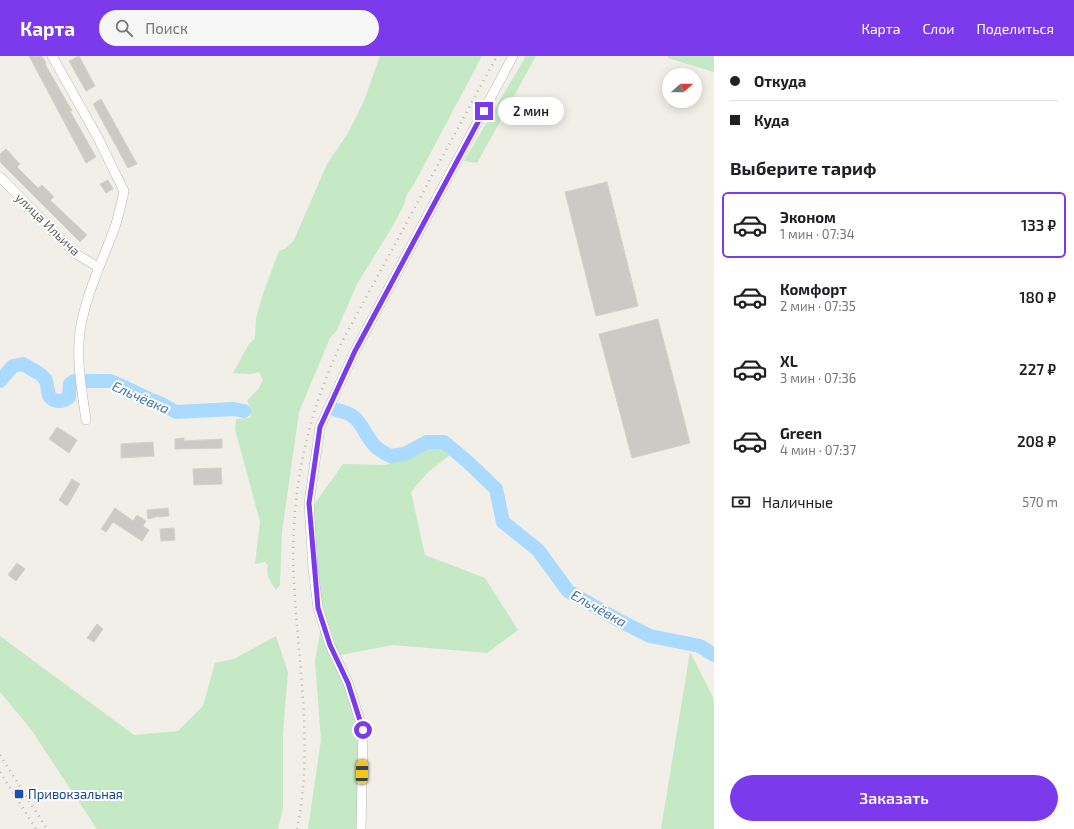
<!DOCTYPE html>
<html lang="ru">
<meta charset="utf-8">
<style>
:root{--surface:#fff;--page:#f6f6f6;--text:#202124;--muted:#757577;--line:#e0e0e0;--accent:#7c3aed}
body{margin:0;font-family:"Exo 2",sans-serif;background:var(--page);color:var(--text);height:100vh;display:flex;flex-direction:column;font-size:15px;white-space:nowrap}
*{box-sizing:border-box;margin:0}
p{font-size:13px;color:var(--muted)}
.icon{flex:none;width:22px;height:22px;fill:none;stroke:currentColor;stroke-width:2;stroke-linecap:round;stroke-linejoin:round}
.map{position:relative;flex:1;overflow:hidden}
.drawer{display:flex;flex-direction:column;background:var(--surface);width:360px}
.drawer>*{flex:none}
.top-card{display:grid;align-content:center;height:88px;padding:0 16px;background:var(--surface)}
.needle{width:26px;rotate:70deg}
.controls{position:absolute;left:662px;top:12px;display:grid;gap:8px}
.controls a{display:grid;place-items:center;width:40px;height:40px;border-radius:50%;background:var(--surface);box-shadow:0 2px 10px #0003;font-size:20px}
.end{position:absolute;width:18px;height:18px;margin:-9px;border:5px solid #7c3aed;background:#fff;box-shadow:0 0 0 2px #fff}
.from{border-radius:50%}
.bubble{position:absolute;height:28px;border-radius:14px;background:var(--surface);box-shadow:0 2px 10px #0003;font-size:13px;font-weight:600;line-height:28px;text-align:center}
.car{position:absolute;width:12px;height:24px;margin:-12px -6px;border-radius:5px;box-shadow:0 0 3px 1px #0007;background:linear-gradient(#f5c518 24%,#345 0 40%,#f5c518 0 76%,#345 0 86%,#f5c518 0)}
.top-card b{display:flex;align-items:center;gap:14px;height:38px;font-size:15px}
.top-card b+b{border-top:1px solid var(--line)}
.top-card i{width:10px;height:10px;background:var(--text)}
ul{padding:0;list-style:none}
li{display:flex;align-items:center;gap:12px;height:66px;margin:0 8px 6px;padding:0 8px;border:2px solid transparent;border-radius:6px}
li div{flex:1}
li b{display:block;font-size:15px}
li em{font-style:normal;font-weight:600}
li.current{border-color:var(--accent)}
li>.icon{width:36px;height:36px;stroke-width:1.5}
h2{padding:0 16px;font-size:18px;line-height:48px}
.pay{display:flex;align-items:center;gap:10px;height:44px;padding:0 16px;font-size:15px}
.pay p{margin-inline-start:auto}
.primary-button{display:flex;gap:8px;margin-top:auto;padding:8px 16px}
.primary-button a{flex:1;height:46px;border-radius:24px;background:var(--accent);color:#fff;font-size:16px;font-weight:600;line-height:46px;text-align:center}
header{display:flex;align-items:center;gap:24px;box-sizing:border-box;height:56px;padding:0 20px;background:var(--accent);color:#fff}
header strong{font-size:19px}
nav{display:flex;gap:22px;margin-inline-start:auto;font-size:14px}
.search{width:280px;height:36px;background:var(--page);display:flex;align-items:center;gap:10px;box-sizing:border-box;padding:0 14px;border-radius:22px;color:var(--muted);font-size:15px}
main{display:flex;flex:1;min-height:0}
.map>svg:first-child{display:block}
</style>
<header>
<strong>Карта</strong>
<div class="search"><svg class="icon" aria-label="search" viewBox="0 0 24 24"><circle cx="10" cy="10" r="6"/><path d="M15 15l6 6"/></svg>Поиск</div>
<nav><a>Карта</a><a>Слои</a><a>Поделиться</a></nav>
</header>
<main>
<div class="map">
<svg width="714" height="773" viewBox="0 0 714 773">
<rect width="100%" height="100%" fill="#f1efe8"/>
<path fill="#c5e8c5" d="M380,0H482L413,130L407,138L404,149L391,173L357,228L337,274L330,282L299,356L282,476L280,529L276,534C271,526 265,520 268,510L265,506L255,508L260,466L235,373L236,363L250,362L251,353L247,345L259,332L263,324L259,316L250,318L233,317L249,288L255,282L256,262L264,235L279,195L285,193L294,184L327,108L348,77L364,45Z
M526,0H536L477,107L464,105Z
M668,0H714V16L668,2Z
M433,386L455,395L428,416L411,436L425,499L485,522L518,574L487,597L393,589L335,600L363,674L361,773H308L321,684L315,605L322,566L310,454L343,408L386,409Z
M0,580L134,679L178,675L203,650L215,607L234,603L276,580L288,616L283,677V752L278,773H97L30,672L0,636Z
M690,596L712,639L714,646V773H661Z"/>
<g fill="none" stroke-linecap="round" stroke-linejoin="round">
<path stroke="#aadaff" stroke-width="14" d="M0,325L13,310L23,308L40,318L46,324L49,340C54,347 63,346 69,341L70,328L74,325
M86,325H110L120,329L149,343L160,347L176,356L234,353L244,355
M336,354C362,358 360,373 374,389C379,394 384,397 390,400L405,398L427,386H444L469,407L496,433L503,466L538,494L568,535L620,565L650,580L700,590L714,599"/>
</g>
<path fill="#cccac5" stroke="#d6d1c6" d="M29,0H42L46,7L45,8L72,55H70L96,101L86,107Z
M79,0L95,30L86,35L69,5Z
M101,43L137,108L128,112L93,48Z
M6,93L20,108L17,111L38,132L42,129L54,141L50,144L87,179L80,186L0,106V98Z
M108,124L113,133L106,137L100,128Z
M607,126L638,250L596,260L565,136Z
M658,263L690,387L632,402L599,278Z
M57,371L77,384L69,397L49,383Z
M184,382V385L222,383V392L175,393V383Z
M153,386L154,400L121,402V388Z
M221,412L222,428L194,429L193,413Z
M72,423L80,428L67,450L59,444Z
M115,452L133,465L137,459L146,465L143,470L149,474L142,485L113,466L106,476L101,473Z
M168,452L169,460L159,461V460L148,463L147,454Z
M174,472L175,484L161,485L160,473Z
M17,507L25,513L16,525L8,519Z
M97,568L103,573L94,586L87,582Z"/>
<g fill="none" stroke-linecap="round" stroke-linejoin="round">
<g stroke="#b5b8bc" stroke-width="10">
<path id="street" d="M52,0L97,80L124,135C122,146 119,157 116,168C103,204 86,237 80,275C76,304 82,335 86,364
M0,121L76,198L98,211
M361,773L363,674L348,627L330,589L318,552L313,512L309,447L320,371L355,295L513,0"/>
</g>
<use href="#street" stroke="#fff" stroke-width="9"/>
<path stroke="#b6b7b8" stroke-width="2.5" stroke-dasharray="1 5" stroke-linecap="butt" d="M0,699L47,773
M0,716L36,773
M297,773C314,692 298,609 294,526C289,442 306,359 343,284L497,0"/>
</g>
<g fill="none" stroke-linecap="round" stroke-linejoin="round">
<path stroke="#7c3aed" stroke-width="5" d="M363,674L348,627L330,589L318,552L309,447L320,371L355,295L484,55"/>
</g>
<rect fill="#1a4fb4" stroke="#fff" stroke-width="1.5" x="14" y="733" width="10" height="10" rx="2"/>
<g text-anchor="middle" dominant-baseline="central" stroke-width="4" stroke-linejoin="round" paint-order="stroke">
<g font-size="13" fill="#5f6368" stroke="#fff">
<text transform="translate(48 168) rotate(44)">улица Ильича</text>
</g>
<g font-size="13" fill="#164399" stroke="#fff" text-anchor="start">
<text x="28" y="738">Привокзальная</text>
</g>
<g font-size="14" font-style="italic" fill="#4174aa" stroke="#fff">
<text transform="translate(141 341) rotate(24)">Ельчёвка</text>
<text transform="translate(599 552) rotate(29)">Ельчёвка</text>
</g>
</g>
</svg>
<div class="controls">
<a><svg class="needle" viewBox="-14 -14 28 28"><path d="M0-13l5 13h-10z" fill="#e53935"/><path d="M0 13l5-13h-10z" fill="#757577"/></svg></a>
</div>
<i class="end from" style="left:363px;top:674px"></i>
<i class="end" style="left:484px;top:55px"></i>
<div class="bubble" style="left:498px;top:41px;width:66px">2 мин</div>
<i class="car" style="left:362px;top:716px;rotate:1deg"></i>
</div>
<section class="drawer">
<div class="top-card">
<b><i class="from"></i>Откуда</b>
<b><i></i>Куда</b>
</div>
<h2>Выберите тариф</h2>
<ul>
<li class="current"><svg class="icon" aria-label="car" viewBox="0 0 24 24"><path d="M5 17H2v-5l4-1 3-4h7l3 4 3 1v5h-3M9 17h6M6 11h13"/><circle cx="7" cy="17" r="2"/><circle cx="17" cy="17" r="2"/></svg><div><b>Эконом</b><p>1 мин · 07:34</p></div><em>133 ₽</em></li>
<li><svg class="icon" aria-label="car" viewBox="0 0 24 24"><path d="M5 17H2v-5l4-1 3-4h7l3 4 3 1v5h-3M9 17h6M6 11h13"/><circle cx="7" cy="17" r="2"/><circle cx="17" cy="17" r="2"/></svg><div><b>Комфорт</b><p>2 мин · 07:35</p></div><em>180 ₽</em></li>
<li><svg class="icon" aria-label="car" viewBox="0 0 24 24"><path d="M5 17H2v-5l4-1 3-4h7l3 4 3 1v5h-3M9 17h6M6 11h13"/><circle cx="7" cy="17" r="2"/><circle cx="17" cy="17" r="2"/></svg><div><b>XL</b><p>3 мин · 07:36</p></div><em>227 ₽</em></li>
<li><svg class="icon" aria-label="car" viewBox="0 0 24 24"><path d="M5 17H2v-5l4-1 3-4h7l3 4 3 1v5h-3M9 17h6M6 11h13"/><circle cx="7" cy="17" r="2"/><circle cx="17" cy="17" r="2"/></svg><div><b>Green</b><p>4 мин · 07:37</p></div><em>208 ₽</em></li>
</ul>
<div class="pay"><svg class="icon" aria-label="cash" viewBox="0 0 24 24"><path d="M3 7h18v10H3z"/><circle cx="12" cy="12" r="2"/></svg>Наличные<p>570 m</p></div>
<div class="primary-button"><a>Заказать</a></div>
</section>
</main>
